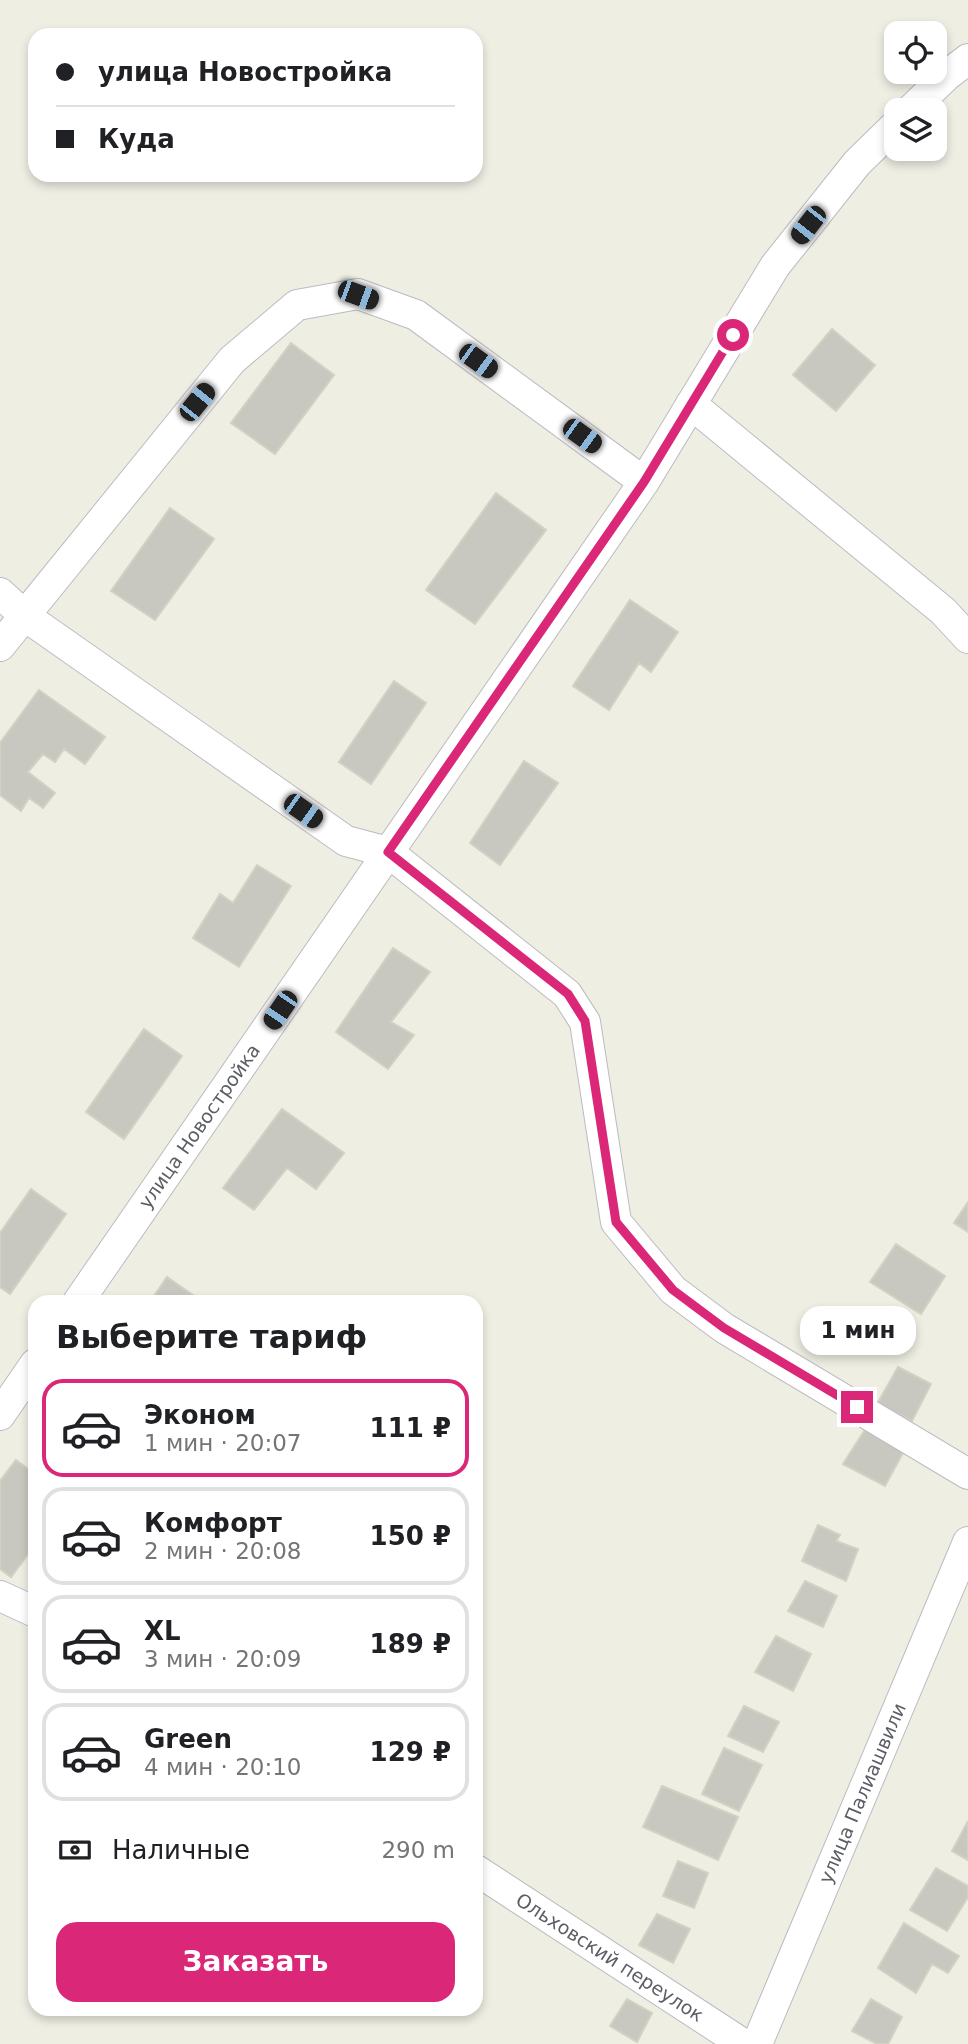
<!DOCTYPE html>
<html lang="ru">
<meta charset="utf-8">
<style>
:root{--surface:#fff;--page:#f6f6f6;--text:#202124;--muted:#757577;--line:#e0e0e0;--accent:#db2777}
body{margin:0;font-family:"DejaVu Sans",sans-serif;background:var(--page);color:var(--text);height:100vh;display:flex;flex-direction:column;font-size:26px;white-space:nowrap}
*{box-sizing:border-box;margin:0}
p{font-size:23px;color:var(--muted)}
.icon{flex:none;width:38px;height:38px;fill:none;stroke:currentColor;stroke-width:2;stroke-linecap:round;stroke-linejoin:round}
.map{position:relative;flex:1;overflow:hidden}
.panel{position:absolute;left:28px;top:1295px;width:455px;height:721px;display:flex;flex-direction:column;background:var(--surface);border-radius:21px;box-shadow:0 4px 10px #0003}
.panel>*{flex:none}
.top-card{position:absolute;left:28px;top:28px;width:455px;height:154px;border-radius:21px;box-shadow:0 4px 10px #0003;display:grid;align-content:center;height:154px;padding:0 28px;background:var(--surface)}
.tools{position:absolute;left:884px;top:21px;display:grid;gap:14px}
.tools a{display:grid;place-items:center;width:63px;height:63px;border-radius:14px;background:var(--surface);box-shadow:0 4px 10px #0003;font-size:35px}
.end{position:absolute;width:32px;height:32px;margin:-16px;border:9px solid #db2777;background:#fff;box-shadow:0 0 0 4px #fff}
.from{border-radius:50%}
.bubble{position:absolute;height:49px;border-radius:21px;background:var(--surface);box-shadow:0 4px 10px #0003;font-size:23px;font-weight:600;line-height:49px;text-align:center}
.car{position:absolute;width:21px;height:42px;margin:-21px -10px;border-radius:9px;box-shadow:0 0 5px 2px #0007;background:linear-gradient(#222 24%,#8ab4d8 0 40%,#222 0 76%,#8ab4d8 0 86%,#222 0)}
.top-card b{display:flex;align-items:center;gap:24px;height:66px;font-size:26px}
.top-card b+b{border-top:2px solid var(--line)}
.top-card i{width:18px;height:18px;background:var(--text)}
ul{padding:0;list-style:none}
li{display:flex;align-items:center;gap:21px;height:98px;margin:0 14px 10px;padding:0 14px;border:4px solid var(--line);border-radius:21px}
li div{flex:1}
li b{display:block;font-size:26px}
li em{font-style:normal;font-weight:600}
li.selected{border-color:var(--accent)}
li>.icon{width:63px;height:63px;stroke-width:1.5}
h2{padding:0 28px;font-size:32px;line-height:84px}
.pay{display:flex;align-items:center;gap:18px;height:77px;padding:0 28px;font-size:26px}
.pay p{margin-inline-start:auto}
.primary-button{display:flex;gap:14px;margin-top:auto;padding:14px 28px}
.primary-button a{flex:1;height:80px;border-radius:21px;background:var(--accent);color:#fff;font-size:28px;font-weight:600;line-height:80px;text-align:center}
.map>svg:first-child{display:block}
</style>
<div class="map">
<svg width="968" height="2044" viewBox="0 0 968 2044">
<rect width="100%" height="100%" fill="#eeeee3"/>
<path fill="#c9c8c0" stroke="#d3d1c2" stroke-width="2" d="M832,329L875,365L836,411L793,375Z
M291,343L334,375L275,454L231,423Z
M496,493L546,530L475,624L426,590Z
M170,508L214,539L155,620L111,591Z
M630,600L678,632L651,672L639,663L609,710L573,686Z
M394,681L426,703L371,784L339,762Z
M39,690L105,737L85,764L64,749L55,762L43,754L28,772L55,793L43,808L29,798L21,811L0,795V743Z
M524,761L558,783L500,865L470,843Z
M257,865L291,886L239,967L193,938L220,894L233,903Z
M393,948L430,972L391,1022L414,1035L388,1069L336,1032Z
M144,1029L182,1056L124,1139L86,1112Z
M282,1109L344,1153L316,1189L287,1168L254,1210L223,1188Z
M31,1189L66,1214L10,1294L0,1287V1233Z
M968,1202V1232L954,1223Z
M896,1244L945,1276L921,1314L870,1282Z
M167,1277L200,1300L198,1302H150Z
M898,1367L931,1384L912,1421L877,1404Z
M866,1428L904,1451L885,1486L843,1464Z
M16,1460L35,1474V1545L11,1577L0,1569V1481Z
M818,1525L840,1535L836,1541L858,1549L846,1581L802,1561Z
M805,1581L837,1596L823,1627L788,1611Z
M776,1636L811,1654L793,1691L755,1672Z
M744,1706L779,1722L763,1752L728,1736Z
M724,1748L762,1765L739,1811L702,1794Z
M662,1786L738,1817L718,1860L643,1827Z
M968,1821V1860L952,1851Z
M678,1861L708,1873L694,1908L663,1896Z
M936,1868L968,1886V1897L947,1931L910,1910Z
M657,1914L690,1929L673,1963L639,1945Z
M904,1923L959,1956L948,1973L932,1964L916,1993L878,1968Z
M627,1999L652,2013L637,2042L610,2026Z
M871,1999L902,2017L888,2044H877L852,2031Z"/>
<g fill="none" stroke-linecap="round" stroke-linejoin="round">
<g stroke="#bbbcc2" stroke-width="32">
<path id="minor" d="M911,110L946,76L968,59
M691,404L943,611L968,638
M0,593L25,616L346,841L388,852L567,994L585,1022L616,1222L673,1290L724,1328L968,1474
M0,646L232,360L297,305L358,294L416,315L644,482
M78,1302L644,482L775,266L857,163L896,125
M0,1415L35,1364
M0,1596L35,1612
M476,1870L743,2044
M757,2044L968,1542"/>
</g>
<use href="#minor" stroke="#fff" stroke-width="30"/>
</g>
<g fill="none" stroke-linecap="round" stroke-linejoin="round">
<path stroke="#db2777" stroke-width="9" d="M733,335L644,482L388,852L568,994L585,1021L616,1222L673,1290L724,1328L857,1407"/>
</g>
<g text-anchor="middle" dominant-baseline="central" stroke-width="5" stroke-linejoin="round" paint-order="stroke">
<g font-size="19" fill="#5b5e64" stroke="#fff">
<text transform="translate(199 1126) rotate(-55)">улица Новостройка</text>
<text transform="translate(862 1793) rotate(-67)">улица Палиашвили</text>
<text transform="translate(610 1957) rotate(33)">Ольховский переулок</text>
</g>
</g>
</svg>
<div class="tools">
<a><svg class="icon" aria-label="locate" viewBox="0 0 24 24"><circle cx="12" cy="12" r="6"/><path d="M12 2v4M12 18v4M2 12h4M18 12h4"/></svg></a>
<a><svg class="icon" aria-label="layers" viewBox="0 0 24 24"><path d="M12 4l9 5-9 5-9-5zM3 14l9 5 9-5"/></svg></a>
</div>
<i class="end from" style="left:733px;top:335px"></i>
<i class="end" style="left:857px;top:1407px"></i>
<div class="bubble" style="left:800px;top:1306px;width:116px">1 мин</div>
<i class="car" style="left:808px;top:225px;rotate:218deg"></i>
<i class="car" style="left:358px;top:295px;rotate:110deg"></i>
<i class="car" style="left:478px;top:361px;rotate:126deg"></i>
<i class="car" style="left:197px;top:402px;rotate:39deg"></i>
<i class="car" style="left:582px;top:436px;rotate:126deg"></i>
<i class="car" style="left:303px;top:811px;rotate:125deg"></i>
<i class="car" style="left:280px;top:1010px;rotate:214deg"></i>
<div class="top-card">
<b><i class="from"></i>улица Новостройка</b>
<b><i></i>Куда</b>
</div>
<section class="panel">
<h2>Выберите тариф</h2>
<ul>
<li class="selected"><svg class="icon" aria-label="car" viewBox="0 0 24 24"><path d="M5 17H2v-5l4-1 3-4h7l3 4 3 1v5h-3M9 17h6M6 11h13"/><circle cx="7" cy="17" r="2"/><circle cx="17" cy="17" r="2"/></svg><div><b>Эконом</b><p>1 мин · 20:07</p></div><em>111 ₽</em></li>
<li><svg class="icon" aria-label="car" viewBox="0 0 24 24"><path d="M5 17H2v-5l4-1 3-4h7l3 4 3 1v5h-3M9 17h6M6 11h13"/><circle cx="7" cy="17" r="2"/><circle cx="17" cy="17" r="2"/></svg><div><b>Комфорт</b><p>2 мин · 20:08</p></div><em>150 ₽</em></li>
<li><svg class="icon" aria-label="car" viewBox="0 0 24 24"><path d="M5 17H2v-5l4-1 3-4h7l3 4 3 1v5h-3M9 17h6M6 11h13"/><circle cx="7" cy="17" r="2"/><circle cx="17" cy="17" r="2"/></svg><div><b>XL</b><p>3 мин · 20:09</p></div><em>189 ₽</em></li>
<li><svg class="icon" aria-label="car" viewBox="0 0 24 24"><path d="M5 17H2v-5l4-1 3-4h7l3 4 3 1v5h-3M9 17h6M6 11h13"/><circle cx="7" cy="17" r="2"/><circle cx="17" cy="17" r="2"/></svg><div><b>Green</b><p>4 мин · 20:10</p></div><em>129 ₽</em></li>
</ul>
<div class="pay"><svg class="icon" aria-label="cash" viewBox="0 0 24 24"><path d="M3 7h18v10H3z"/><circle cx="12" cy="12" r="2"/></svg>Наличные<p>290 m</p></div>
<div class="primary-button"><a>Заказать</a></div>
</section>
</div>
